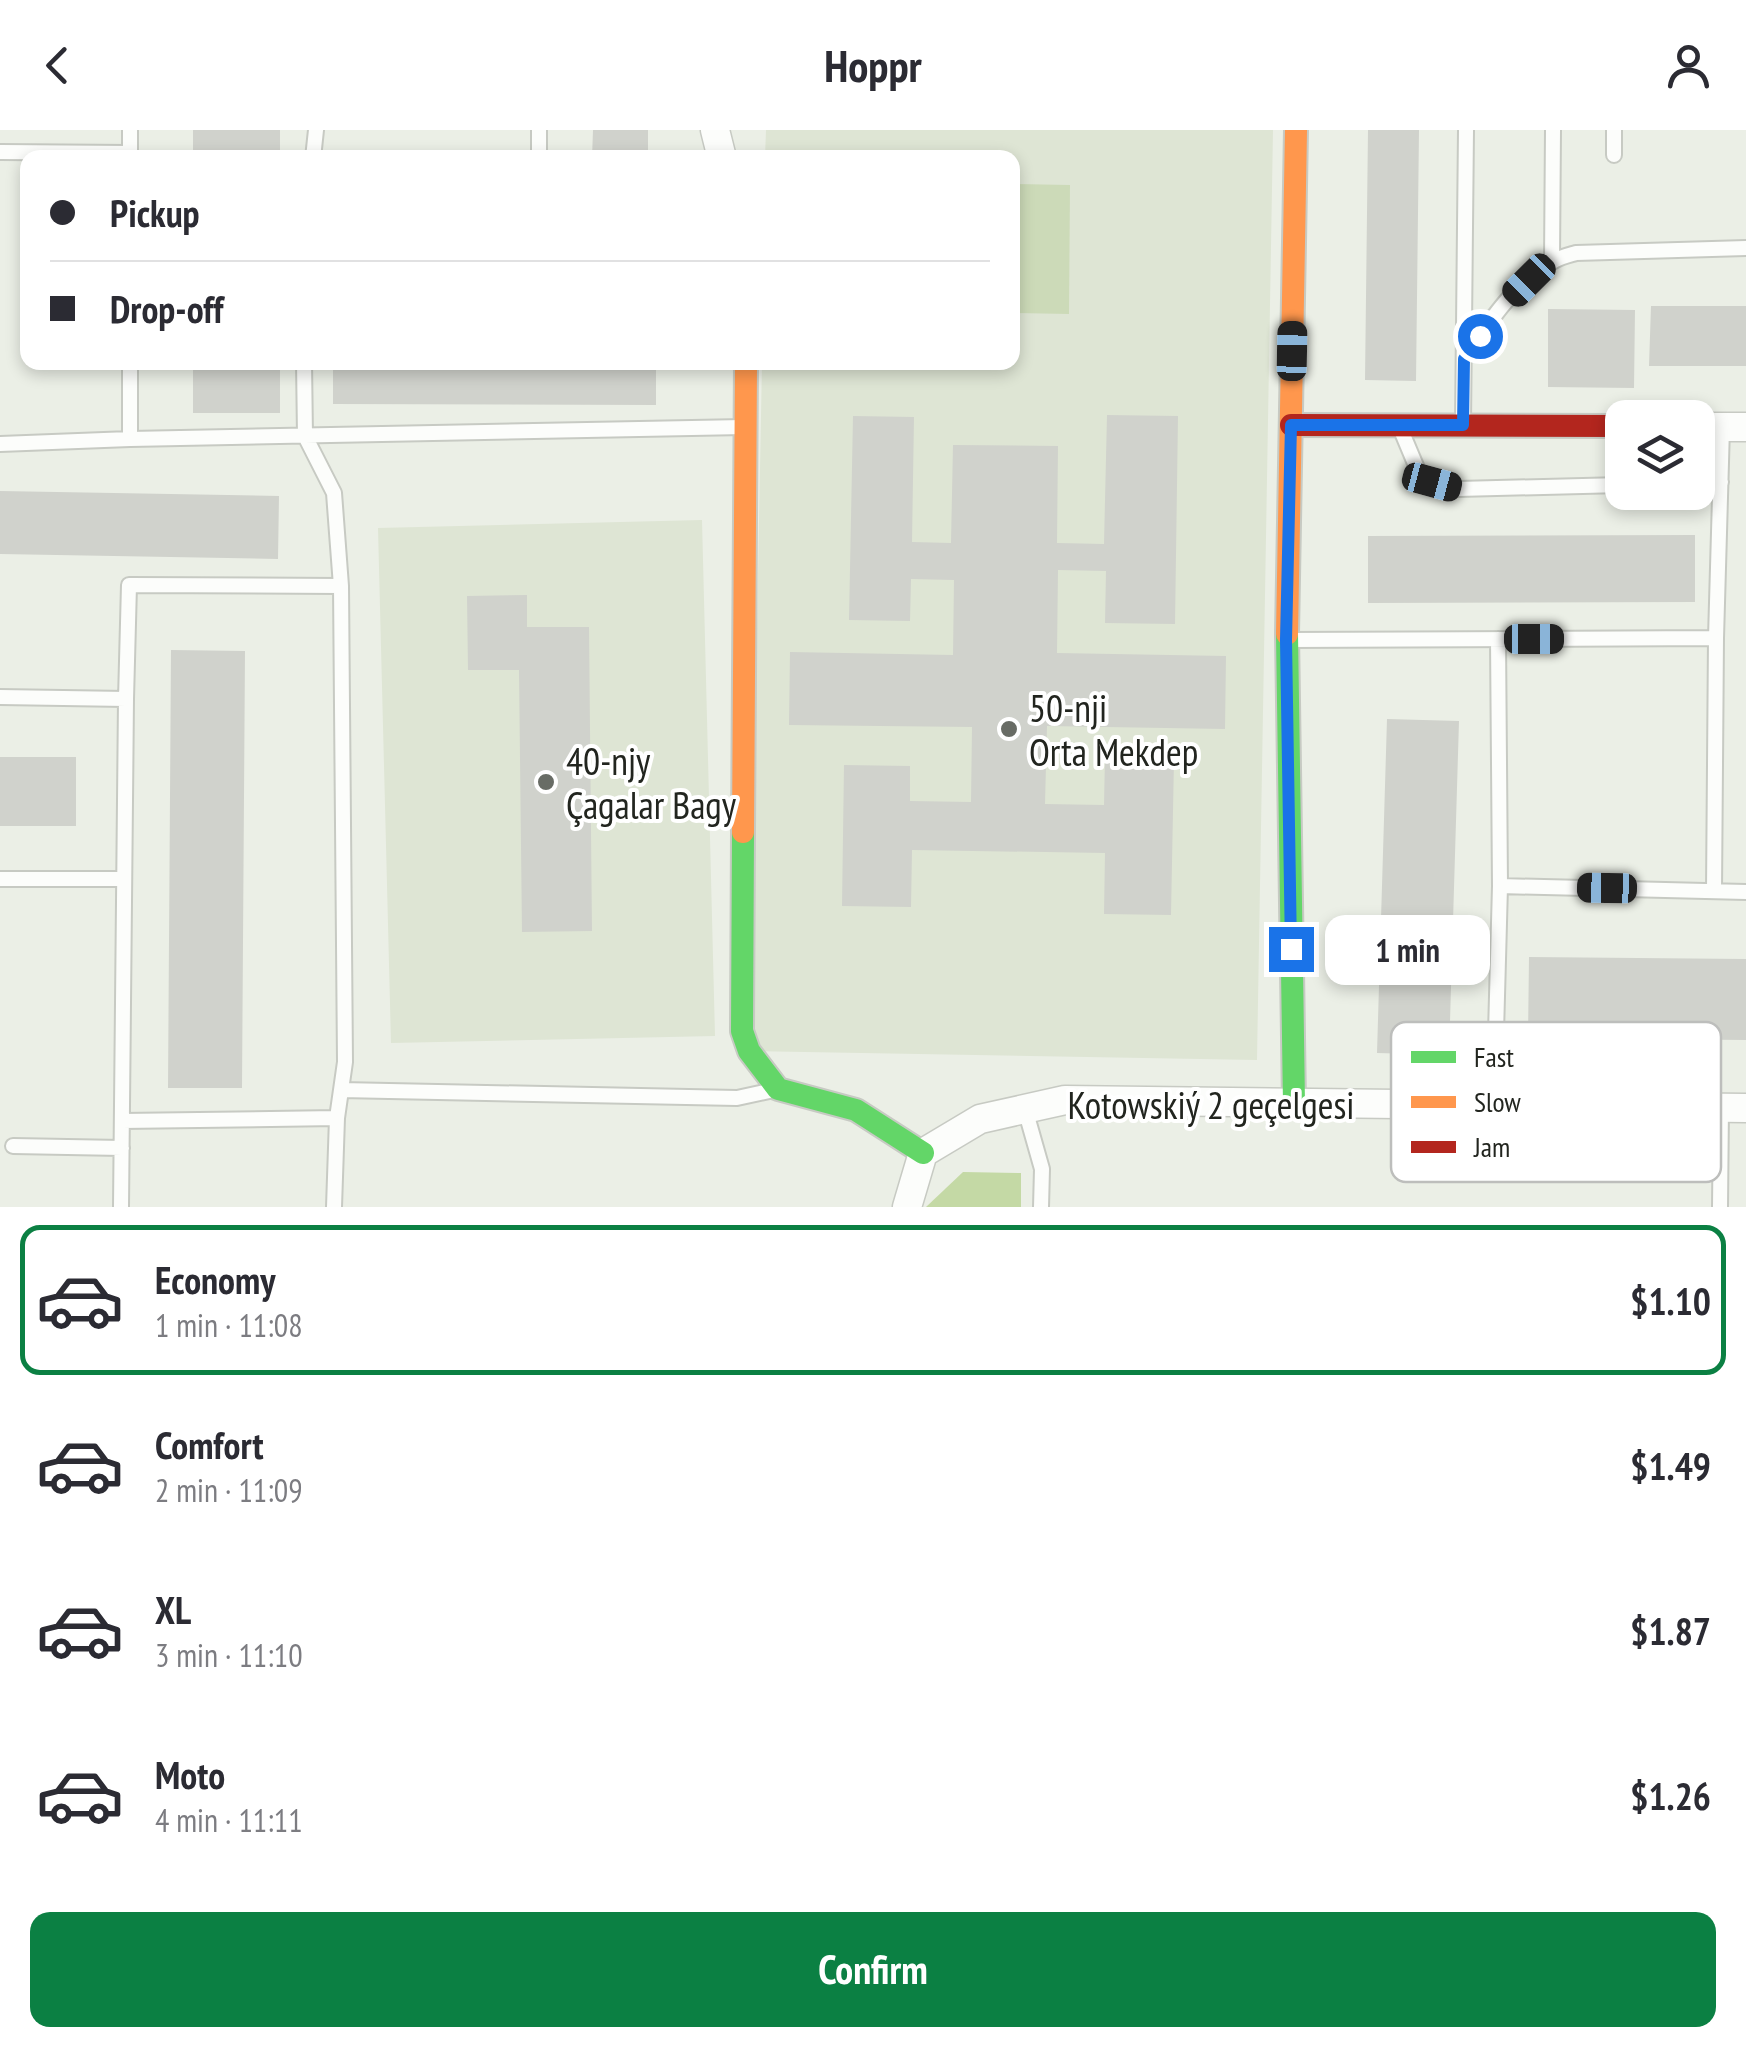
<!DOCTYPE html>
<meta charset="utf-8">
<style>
:root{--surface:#fff;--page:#f7f7f7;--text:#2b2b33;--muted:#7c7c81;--line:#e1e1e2;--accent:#0b8043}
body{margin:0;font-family:"PT Sans Narrow",sans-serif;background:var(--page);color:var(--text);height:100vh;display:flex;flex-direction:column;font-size:38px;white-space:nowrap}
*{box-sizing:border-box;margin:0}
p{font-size:32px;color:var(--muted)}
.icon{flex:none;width:55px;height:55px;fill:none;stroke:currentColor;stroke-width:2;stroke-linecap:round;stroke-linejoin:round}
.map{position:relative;height:1077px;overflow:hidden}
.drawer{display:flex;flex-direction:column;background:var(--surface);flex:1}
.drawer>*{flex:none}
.banner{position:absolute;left:20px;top:20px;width:1000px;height:220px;border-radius:20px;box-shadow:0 5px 15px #0003;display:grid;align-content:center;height:220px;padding:0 30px;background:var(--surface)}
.buttons{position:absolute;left:1605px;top:270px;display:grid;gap:20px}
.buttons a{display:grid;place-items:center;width:110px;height:110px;border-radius:20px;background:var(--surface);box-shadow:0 5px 15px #0003;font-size:50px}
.end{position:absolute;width:45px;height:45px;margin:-22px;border:12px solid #1a73e8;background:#fff;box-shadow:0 0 0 5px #fff}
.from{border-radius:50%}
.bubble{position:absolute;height:70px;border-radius:20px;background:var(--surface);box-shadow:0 5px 15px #0003;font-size:32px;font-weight:600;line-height:70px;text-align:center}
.car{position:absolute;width:30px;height:60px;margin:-30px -15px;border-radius:12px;box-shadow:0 0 8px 2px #0007;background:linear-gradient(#222 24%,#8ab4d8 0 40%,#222 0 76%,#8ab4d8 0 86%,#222 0)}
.banner b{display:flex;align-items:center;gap:35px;height:95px;font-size:38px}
.banner b+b{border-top:2px solid var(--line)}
.banner i{width:25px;height:25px;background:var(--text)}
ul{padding:18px 0 0;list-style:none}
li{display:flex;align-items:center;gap:30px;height:150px;margin:0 20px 15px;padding:0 10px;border:5px solid transparent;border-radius:20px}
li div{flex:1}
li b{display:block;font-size:38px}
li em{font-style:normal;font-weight:600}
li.active{border-color:var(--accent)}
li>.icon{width:90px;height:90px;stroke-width:1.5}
.button{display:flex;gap:20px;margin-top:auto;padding:20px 30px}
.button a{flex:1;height:115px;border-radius:20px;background:var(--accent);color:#fff;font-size:40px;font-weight:600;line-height:115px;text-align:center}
header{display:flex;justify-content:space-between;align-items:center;height:130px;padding:0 30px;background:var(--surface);font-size:45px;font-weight:600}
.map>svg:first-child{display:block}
</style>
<header><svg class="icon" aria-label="back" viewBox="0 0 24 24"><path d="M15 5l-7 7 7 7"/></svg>Hoppr<svg class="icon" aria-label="person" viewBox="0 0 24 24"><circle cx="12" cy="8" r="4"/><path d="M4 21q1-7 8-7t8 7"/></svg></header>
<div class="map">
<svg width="1746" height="1077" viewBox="0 0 1746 1077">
<rect width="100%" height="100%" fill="#ebefe6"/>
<path fill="#dee5d4" d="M766,0H1273L1257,930L749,921L762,233L1012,232V28L765,27Z
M702,390L715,906L391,913L378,398Z"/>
<path fill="#ccdab8" d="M1013,54L1070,55L1069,184L1013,183Z"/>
<path fill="#c4d9a5" d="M963,1042L1021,1043V1077H926Z"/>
<path fill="#d0d2cc" d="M193,0H280V28H193Z
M593,0H648V28H592Z
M1368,0H1419L1416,251L1365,250Z
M1651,176H1746V236H1649Z
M1548,179L1635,180L1634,258L1548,257Z
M193,232H280V283H193Z
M333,232H656V275L333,274Z
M1107,285L1178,286L1175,494L1105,493L1106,441L1058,440L1057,523L1226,526L1225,599L1047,596L1045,674L1104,675L1105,628L1174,629L1171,785L1104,784L1105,723L912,720L911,777L842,776L844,635L910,636V671L971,672L972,597L789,595L790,522L953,525L954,450L911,449L910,491L849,490L853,286L914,287L912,412L951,413L953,315L1058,316L1057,413L1104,414Z
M0,361L279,366L278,429L0,424Z
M1695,405V472L1368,473V406Z
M527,465V497H589L592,801L522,802L519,540H468L467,466Z
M171,520L245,521L242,958H168Z
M1387,589L1459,591L1449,925L1377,923Z
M0,627H76V696H0Z
M1529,827L1746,829V910L1528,908Z"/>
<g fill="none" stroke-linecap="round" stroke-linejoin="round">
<g stroke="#c7cac3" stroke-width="18">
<path id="lane" d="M130,0V28
M539,0V28
M0,22L130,23
M1614,25V0
M313,28L316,0
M1552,131L1553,0
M1464,229C1487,195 1516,150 1554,131C1560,127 1569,125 1576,123L1746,118
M130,232V309
M304,232L305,306L334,363L341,456L345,932L337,988L334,1077
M1463,294L1466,0
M1401,300L1419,343L1432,352L1458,359L1622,355
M0,314L130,309L744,297
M1698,353L1721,352
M1716,508L1722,297
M1498,509L1500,756
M1289,510L1716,508L1714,761
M0,567L126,569
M0,749H124
M341,960L737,968L774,960
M1494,976L1500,756L1746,762
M1025,979L1042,1039L1041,1077
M122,991L337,988
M13,1016L122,1018
M121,1077L126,569L129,455L341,456
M1720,1077L1721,977"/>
</g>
<g stroke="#c7cac3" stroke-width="31">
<path id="street" d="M715,0L722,28
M1698,297H1746
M907,1077L923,1023L980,989L1065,970L1746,978"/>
</g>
<g stroke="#c7cac3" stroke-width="26">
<path id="fast" d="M1287,504L1294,974
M743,702L742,901L749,921L778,959L856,980L923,1023"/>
</g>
<g stroke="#c7cac3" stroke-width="26">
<path id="slow" d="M1287,504L1296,0
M743,702L746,232"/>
</g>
<g stroke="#c7cac3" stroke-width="26">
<path id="jam" d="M1291,295L1622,296"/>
</g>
<use href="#lane" stroke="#fcfdfb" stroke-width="14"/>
<use href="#street" stroke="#fcfdfb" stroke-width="28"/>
<use href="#fast" stroke="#63d668" stroke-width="22"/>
<use href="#slow" stroke="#ff974d" stroke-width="22"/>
<use href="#jam" stroke="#b3261e" stroke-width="22"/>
</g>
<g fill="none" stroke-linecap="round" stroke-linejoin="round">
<path stroke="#1a73e8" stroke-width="12" d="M1291,819L1286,510L1291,295H1463L1464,229L1480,206"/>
</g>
<g fill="#686c65" stroke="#fff" stroke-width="4">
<circle cx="1009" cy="599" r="10"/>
<circle cx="546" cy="652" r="10"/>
</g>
<g text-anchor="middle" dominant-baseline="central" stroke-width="8" stroke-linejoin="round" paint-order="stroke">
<g font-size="38" fill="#22251f" stroke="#fff" text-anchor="start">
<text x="1029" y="577">50-nji<tspan x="1029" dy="44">Orta Mekdep</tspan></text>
<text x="566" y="630">40-njy<tspan x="566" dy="44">Çagalar Bagy</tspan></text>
</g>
<g font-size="38" fill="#22251f" stroke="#fff">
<text x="1211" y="974">Kotowskiý 2 geçelgesi</text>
</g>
</g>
<rect x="1391" y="892" width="330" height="160" rx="15" fill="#fff" stroke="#bdbebc" stroke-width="2.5"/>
<rect x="1411" y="921" width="45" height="12" fill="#63d668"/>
<rect x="1411" y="966" width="45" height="12" fill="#ff974d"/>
<rect x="1411" y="1011" width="45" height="12" fill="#b3261e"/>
<g font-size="28" fill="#22251f">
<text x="1474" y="937">Fast</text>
<text x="1474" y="982">Slow</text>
<text x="1474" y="1027">Jam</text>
</g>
</svg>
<div class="buttons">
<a><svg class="icon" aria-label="layers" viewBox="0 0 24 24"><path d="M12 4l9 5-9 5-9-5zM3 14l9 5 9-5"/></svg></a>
</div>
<i class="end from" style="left:1480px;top:206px"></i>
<i class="end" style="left:1291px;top:819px"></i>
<div class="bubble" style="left:1325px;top:785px;width:165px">1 min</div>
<i class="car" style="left:1529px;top:150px;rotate:225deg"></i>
<i class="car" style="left:1292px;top:221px;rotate:1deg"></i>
<i class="car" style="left:1432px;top:352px;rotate:105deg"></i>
<i class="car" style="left:1534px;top:509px;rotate:90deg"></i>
<i class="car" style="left:1607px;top:758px;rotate:271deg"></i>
<div class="banner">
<b><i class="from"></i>Pickup</b>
<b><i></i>Drop-off</b>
</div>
</div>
<section class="drawer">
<ul>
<li class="active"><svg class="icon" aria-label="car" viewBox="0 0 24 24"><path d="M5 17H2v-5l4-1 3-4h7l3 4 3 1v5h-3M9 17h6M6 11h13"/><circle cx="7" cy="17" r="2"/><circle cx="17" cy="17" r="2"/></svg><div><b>Economy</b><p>1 min · 11:08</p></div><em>$1.10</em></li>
<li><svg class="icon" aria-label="car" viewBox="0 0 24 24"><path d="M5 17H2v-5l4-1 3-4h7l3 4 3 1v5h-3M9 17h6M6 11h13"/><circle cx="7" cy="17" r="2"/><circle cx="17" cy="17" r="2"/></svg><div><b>Comfort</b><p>2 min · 11:09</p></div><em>$1.49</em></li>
<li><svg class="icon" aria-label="car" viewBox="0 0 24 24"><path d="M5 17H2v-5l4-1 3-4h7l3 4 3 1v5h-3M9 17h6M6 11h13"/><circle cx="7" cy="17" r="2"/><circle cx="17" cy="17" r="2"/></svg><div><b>XL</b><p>3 min · 11:10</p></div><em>$1.87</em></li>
<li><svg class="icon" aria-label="car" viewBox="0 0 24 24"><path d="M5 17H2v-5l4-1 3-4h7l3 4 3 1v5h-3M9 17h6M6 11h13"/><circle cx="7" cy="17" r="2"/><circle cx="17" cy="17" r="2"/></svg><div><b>Moto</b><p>4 min · 11:11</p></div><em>$1.26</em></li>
</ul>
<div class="button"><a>Confirm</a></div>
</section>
